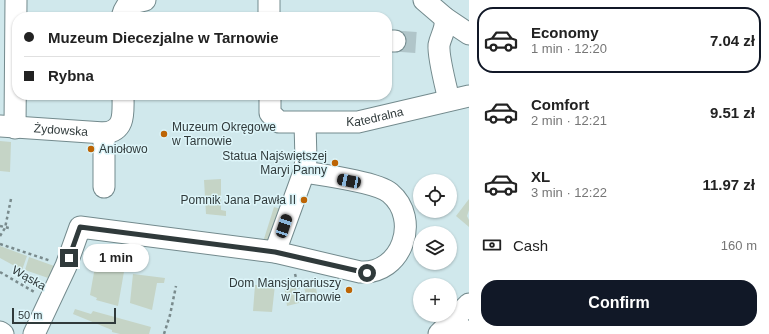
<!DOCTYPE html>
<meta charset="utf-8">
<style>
:root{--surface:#fff;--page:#f6f6f6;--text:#222;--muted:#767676;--line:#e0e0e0;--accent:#111827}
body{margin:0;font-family:Arial,sans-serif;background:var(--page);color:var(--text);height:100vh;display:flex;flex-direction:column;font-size:15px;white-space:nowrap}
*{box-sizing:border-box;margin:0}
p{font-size:13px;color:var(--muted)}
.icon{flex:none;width:22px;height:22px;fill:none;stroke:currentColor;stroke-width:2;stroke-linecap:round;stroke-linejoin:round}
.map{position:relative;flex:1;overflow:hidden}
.side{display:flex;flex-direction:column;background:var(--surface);width:300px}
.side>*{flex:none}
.hud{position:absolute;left:12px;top:12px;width:380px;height:88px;border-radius:16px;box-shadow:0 1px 3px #0004;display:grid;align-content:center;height:88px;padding:0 12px;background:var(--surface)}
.controls{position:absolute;left:413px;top:174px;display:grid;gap:8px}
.controls a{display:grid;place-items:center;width:44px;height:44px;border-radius:50%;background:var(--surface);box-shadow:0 1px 3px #0004;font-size:20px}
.scale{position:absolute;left:12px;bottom:10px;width:104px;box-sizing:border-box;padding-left:4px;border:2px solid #303a3b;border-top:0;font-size:11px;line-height:14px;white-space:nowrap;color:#303a3b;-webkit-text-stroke:3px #ddf5f9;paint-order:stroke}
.end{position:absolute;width:18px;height:18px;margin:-9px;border:5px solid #303a3b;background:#fff;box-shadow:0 0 0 2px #fff}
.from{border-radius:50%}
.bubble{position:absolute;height:28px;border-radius:14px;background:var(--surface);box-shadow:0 1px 3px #0004;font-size:13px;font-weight:600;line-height:28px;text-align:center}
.car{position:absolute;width:12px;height:24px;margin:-12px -6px;border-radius:5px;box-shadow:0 0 3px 1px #0007;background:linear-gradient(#222 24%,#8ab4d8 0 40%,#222 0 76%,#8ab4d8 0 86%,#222 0)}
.hud b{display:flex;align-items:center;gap:14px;height:38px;font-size:15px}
.hud b+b{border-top:1px solid var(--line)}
.hud i{width:10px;height:10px;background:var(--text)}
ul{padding:7px 0 0;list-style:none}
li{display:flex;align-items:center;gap:12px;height:66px;margin:0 8px 6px;padding:0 4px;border:2px solid transparent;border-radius:16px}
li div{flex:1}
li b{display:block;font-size:15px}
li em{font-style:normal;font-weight:600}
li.active{border-color:var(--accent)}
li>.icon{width:36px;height:36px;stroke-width:1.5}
.pay{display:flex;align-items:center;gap:10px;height:44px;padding:0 12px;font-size:15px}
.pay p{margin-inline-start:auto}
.primary-button{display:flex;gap:8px;margin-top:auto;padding:8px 12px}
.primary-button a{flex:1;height:46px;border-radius:16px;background:var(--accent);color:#fff;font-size:16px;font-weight:600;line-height:46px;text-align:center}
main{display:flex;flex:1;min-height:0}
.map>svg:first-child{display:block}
</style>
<main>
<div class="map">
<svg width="469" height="334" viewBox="0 0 469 334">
<rect width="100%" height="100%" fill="#d0e8ec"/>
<path fill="#c5d4c6" d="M0,141L11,142L10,172L0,171Z
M221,179V210L226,211V216L206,214L204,180Z
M469,199V210L467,216L469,220V227L456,216Z
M274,207L281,209L270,241L263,242Z
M0,246L27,256L22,270L0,258Z
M29,257L57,267L51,279L25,270Z
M96,261L125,266L118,306L96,300L97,298L90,295Z
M133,274L165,278L164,283H157L152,310L130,303Z
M314,278L318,299L308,301L302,281Z
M295,282L299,303L287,306L284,285Z
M255,285H275L272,312L253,311Z
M75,309L91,314L93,311L151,327L149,334H120L112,332V330L73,314Z"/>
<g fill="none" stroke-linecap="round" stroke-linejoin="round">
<path stroke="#b0c5c9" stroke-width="21" stroke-dasharray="21 10" stroke-linecap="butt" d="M395,41L424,43"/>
<g stroke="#738a8d" stroke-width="23">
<g id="minor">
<path d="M269,0V17"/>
<path d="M424,0L445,18L469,34"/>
<path d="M122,17L124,11L128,4L145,0"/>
<path d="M445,18C447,28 441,35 439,45C438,57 446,87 449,100"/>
<path d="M387,41H395"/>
<path id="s1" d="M270,95V113L279,122H358L469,96"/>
<path id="s2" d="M0,126L104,133C126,131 123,112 123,95"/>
<path d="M15,128L16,0"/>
<path d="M104,187V133"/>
<path d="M275,252L304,172L306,160L305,123"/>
<path d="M453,321L468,334"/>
<path d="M0,332L3,334"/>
<path d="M34,334L66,266L80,227L275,252L360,272C402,275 421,219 390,193C377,182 323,175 304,172"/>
<path d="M439,334L469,304"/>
</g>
</g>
<path stroke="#798a8c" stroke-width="2.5" stroke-dasharray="3 3" stroke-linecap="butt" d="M203,129L259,127
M0,226L9,228
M0,236L5,228L11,199
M0,244L51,261
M0,272L36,293
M295,274L303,302
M164,334L170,315L176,286"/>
<use href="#minor" stroke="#fff" stroke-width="21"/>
</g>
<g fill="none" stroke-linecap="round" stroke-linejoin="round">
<path stroke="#303a3b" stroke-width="5" d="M69,258L80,227L275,252L367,273"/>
</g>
<g fill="#bd6404" stroke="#ddf5f9" stroke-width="1.5">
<circle cx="164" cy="134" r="4"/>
<circle cx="91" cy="149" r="4"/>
<circle cx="335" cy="163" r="4"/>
<circle cx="304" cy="200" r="4"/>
<circle cx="349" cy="290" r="4"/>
</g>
<g text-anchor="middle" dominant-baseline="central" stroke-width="3" stroke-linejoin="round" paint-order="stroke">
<g font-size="12" fill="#303a3b" stroke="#ddf5f9">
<text stroke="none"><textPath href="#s1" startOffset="127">Katedralna</textPath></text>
<text stroke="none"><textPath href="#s2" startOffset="61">Żydowska</textPath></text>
<text transform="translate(29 278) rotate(29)">Wąska</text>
</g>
<g font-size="12" fill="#303a3b" stroke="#ddf5f9" text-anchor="end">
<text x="172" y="127" text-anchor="start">Muzeum Okręgowe<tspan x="172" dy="14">w Tarnowie</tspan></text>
<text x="99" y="149" text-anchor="start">Aniołowo</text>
<text x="327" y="156">Statua Najświętszej<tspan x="327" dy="14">Maryi Panny</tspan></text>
<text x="296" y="200">Pomnik Jana Pawła II</text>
<text x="341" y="283">Dom Mansjonariuszy<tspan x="341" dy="14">w Tarnowie</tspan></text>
</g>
</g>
</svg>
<div class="controls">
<a><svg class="icon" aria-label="locate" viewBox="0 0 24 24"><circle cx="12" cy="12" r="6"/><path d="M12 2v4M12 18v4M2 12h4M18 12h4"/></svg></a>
<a><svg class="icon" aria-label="layers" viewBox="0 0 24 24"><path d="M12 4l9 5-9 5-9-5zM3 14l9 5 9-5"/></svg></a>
<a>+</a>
</div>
<div class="scale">50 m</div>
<i class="end from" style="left:367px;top:273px"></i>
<i class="end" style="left:69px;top:258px"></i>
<div class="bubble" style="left:83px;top:244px;width:66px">1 min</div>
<i class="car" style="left:349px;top:181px;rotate:281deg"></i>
<i class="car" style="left:284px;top:226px;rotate:18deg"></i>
<div class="hud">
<b><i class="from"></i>Muzeum Diecezjalne w Tarnowie</b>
<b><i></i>Rybna</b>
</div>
</div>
<section class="side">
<ul>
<li class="active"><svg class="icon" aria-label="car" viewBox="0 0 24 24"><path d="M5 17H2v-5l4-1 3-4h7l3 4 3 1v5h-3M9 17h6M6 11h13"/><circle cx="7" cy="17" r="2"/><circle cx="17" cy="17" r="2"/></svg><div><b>Economy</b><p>1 min · 12:20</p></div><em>7.04 zł</em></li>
<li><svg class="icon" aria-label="car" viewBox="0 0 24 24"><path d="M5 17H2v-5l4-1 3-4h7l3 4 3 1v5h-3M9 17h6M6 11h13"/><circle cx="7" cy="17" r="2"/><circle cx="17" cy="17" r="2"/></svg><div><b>Comfort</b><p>2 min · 12:21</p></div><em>9.51 zł</em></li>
<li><svg class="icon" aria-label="car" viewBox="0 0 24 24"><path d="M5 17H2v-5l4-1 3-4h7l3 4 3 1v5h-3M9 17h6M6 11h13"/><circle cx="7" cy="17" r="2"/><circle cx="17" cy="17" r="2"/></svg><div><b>XL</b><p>3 min · 12:22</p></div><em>11.97 zł</em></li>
</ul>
<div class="pay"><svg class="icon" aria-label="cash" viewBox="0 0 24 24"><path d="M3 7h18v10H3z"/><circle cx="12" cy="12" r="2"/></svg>Cash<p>160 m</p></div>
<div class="primary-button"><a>Confirm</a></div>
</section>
</main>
